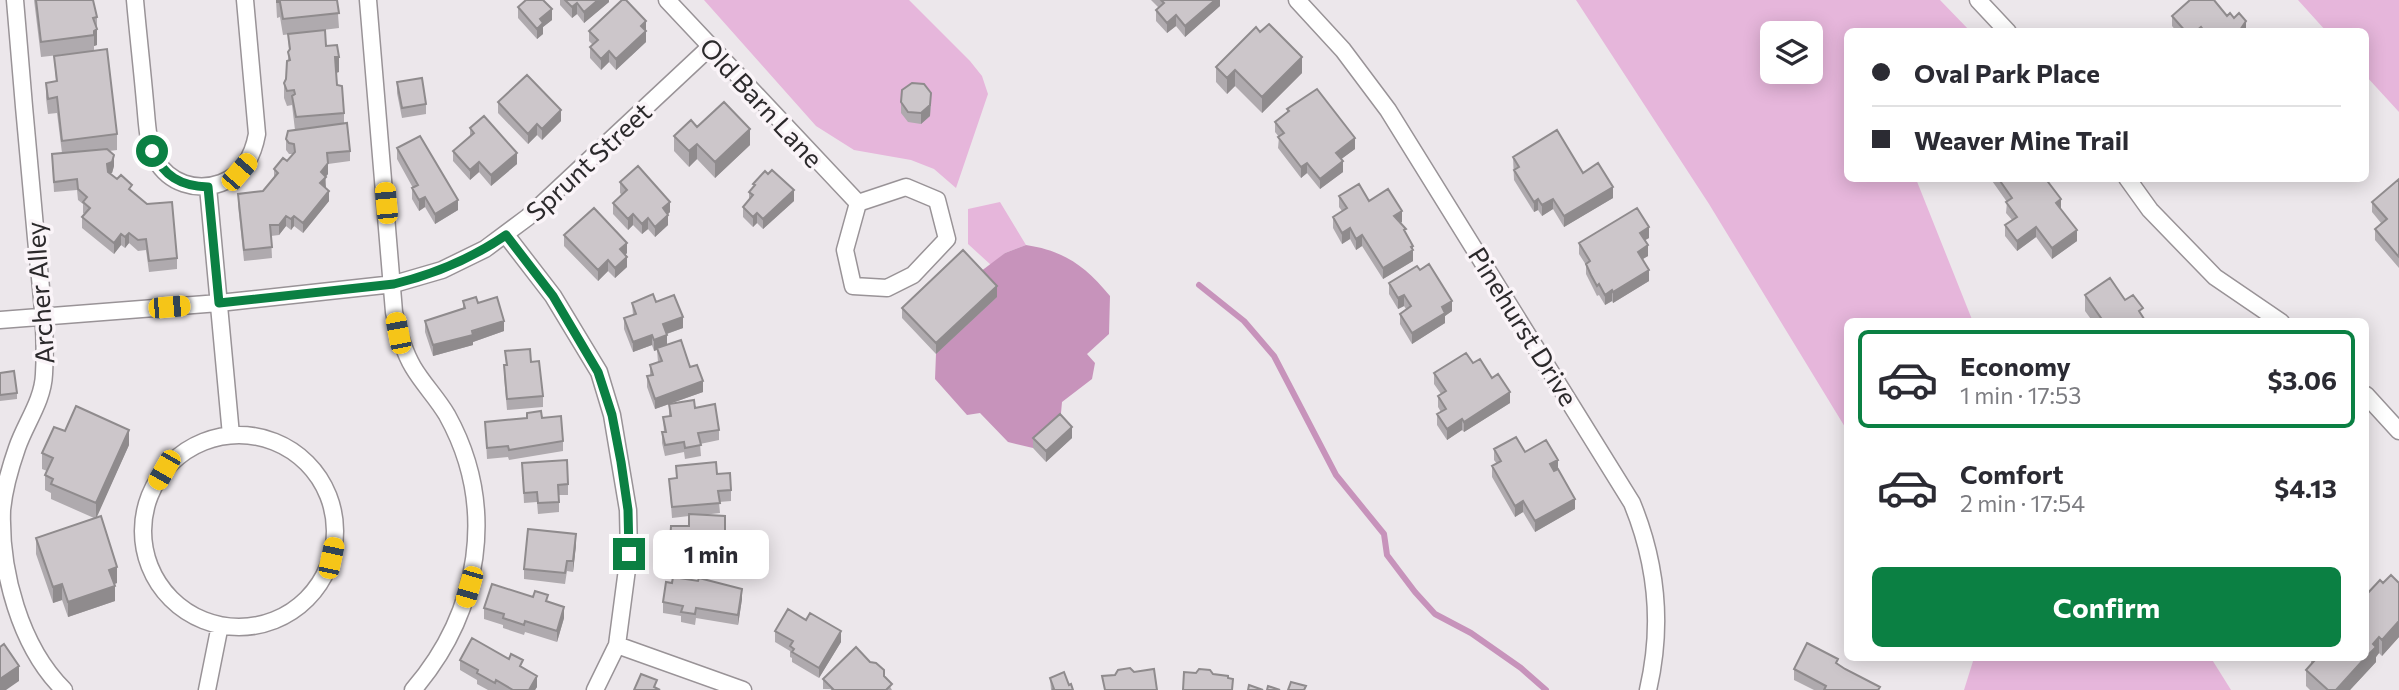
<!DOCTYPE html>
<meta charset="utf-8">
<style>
:root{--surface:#fff;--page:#f7f7f7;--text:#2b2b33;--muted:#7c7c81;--line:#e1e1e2;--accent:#0b8043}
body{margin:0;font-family:Commissioner,sans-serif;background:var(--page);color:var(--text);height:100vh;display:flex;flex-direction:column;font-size:26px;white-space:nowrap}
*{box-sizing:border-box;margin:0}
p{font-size:23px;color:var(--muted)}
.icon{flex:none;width:38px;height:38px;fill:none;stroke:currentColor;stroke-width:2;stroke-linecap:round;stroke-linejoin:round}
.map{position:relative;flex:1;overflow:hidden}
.side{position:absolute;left:1844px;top:318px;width:525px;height:343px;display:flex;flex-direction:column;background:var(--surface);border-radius:10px;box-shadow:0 4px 18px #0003}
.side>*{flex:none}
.guide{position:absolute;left:1844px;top:28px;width:525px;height:154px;border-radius:10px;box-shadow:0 4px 18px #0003;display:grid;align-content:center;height:154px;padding:0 28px;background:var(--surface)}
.fabs{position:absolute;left:1760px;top:21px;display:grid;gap:14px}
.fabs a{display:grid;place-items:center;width:63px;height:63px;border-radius:10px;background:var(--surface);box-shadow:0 4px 18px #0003;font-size:35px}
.end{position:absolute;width:32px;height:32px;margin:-16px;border:9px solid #0b8043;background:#fff;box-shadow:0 0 0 4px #fff}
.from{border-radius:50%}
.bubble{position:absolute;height:49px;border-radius:10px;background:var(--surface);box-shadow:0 4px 18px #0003;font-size:23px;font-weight:700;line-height:49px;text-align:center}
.car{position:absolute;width:21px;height:42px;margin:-21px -10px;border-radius:9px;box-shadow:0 0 5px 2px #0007;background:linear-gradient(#f5c518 24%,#345 0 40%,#f5c518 0 76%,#345 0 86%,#f5c518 0)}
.guide b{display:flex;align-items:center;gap:24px;height:66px;font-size:26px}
.guide b+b{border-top:2px solid var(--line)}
.guide i{width:18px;height:18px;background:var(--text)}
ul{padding:12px 0 0;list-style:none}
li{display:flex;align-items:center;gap:21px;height:98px;margin:0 14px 10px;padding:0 14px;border:4px solid transparent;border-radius:10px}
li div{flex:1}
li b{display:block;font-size:26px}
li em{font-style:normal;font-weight:700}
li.current{border-color:var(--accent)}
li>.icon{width:63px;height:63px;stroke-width:1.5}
.cta{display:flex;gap:14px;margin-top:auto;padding:14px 28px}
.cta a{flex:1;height:80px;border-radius:10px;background:var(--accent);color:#fff;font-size:28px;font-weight:700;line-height:80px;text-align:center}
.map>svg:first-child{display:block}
</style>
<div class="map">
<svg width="2399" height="690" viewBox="0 0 2399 690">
<rect width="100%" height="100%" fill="#ece7eb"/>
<path fill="#e6b6db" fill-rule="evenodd" d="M704,0H909L970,61L982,76L988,94L956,188L934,169L911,160L854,150L816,126Z
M1576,0H1940L1970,31L1848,32V178L1916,179L1973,322H1848V432L1709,204ZM1811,33V72H1773V33Z
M2298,0H2399V112L2366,76V32L2326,31Z
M1000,202L1026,245L1005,253L991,265L968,244V209Z
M1974,658H2211L2231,690H1964Z"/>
<path fill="#c793bb" d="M1026,245C1065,251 1085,266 1110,296L1109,334L1087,354L1095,363L1092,379L1062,402L1060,424L1033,448L1008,442L980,413L967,415L935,379L936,354L976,275L1005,253Z"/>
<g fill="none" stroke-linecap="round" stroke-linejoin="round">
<path stroke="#c793bb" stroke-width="6" d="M1199,285L1244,321L1274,356L1336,475L1384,534L1387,555L1415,592L1435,614L1471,633L1521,668L1546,690"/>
<g stroke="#999397" stroke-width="19">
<path id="minor" d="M15,0C21,76 28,151 35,227C39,275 47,325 44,374C43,401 25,424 17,448C10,468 4,489 2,510C0,571 20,647 64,690
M135,0C138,34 142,68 145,102C147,121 147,143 156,160C169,183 196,192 221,183C243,175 253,156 257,134L245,0
M368,0L394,312C398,331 403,350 413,367C423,384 437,398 447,415C498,507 480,612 413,690
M667,0L858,203L906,187L937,200L947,239L913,275L887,288L853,286L845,250L858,203
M1297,0L1343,50L1388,110L1632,503C1657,564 1663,626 1648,690
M1978,0L2008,32
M2127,178L2150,210L2215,277L2281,322
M208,187L231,435
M506,235L553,296L599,372L612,415L628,510L629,554L617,645L595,690
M0,320L219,303L394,284L442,270L485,249L528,217L710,47
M2366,395L2399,431
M143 531a96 96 0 1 1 192 0a96 96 0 1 1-192 0Z
M617,645L743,690
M207,690L220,625"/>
</g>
<use href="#minor" stroke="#fff" stroke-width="16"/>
</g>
<path fill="#afaaae" d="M34,0H93L97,17V45L94,46V51L41,57Z
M276,0H337L339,28L283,35L280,17L277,18Z
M560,0H609V2L584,23L577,14L572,18L560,5Z
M1151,0H1220V6L1185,37L1176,26L1167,33L1156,21V10L1159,8Z
M518,7L552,20L543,27V34L537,39L518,18Z
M2172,16H2227L2246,32H2177L2172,26Z
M646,21V42L616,70L609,62L601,70L590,58V47L593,45L589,41V31Z
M1260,32L1302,73L1262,113L1235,86L1227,94L1216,82V67Z
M288,34L326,46L339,72L336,73L337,85L344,113V124L350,151V161L328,164V174L326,177L325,188L329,201L303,233L294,226L291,230L286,226L279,235L271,236L272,258L244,261L238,205V194L263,191L274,177V169L287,161L293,154H289L286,150V139L295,130L292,105L287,106L284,98V83L286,79L289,50Z
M54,56L117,134V150L109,151L114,166L112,173H110L132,191L177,258V269L149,272L146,250L138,251L129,243L125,248L121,245L114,254L82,228V217L84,214L83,213V204L78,200L77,190L54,192L52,154L62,153L57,113L48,114L46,98V83L56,81Z
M397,82L426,104V114L402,118L397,93Z
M498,102L561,121L542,140L537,135L528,144L498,113Z
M901,102L931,104L930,116L921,124L908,122L901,113Z
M1287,109L1355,149L1341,159L1343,172L1320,189L1307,173L1301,178L1278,148L1279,137L1275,132V122L1287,112Z
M697,127L750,145L715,178L697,159L689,167L674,151V136Z
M470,128L517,164L491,186L479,172L470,180L453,161V151L470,136Z
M397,148L458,210L435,224L425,207L419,211L412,199V188H413L397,159Z
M1513,157L1583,173L1613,198L1564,227L1553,209L1542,216L1538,210L1534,212L1514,180Z
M1990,178H2045L2077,241L2052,259L2036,237L2017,251L2005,236V225L2012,220L2006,213L2007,202Z
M2399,179V268L2375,240V229L2381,223L2372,212V202Z
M620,182L670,212L668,214V225L655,237L648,229L642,234L633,225L628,230L613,214V203L622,195L620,193Z
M753,184L794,201L763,229L757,223L753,227L743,217V207L749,200V192L753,187Z
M1339,196L1369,201L1402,222L1400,223L1413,246V261L1383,279L1362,246L1356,250L1350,239L1342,244L1333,228V217L1342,211L1339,207Z
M564,235L627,253L625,255L627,267L615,278L608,271L598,281L564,246Z
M1649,238L1645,240L1648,256L1642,259L1649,281L1613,303L1612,301L1605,305L1599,295L1597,296L1586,274V265L1579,254V243Z
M1420,270L1452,311L1445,316V323L1412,344L1400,324V314L1406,309L1404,306L1398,309L1389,294V283Z
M2085,295L2125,300L2143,317L2146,322H2093L2085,311Z
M997,297L936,354L902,318V308Z
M463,301L478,303L504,331L473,342V345L433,356L425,332V321L463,308Z
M656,302L683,328L667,334V345L690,367L703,392L655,409L647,387V376H650V365L658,362L657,350L654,351L652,345L633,352L624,329V318L633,315L632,303Z
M505,351L531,362L543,396V407L507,410L504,376V365H506Z
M1473,363L1492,378L1510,403L1464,432L1462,430L1447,440L1437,425V414L1441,412L1438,407V396L1441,394L1434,384V373Z
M0,373L17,393V399L0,401Z
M669,404L695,408L719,430V440L700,444L701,456L685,459L684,452L665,456L662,443V432H664L663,417L669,416Z
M527,413L542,418L563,441V451L509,460L508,457L487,459L485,422L527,418Z
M65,431L129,445L96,517L117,583L114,584L115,601L68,617L62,600L53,603L36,554V538L94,518L51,499V493L45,490V475L47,471L42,469V453Z
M1033,438H1072L1046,462L1033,448Z
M1494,449L1525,452L1558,470L1575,509L1535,532L1523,512L1515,517L1492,477V466L1497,464L1494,460Z
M522,463L568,484V495H559V512L538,514L537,502L524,503Z
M676,466L717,474L731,490V501L719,502L720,513L703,515L725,516V551H720V571L669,569L671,526H689V516L672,518L669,479L676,478Z
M576,545L573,572L567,571L565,584L524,579V569Z
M2383,583H2399V637L2382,656L2379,653L2376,657V662L2350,690H2310L2306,686V670L2311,664V658H2366Z
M742,599L738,625L696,618L695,625L681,622V616L663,613V602Z
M548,602L564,618L557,642L525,632L524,635L503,628V625L484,619V608Z
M775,631L841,642L819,678L792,662V658L790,657V651L775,642Z
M460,660L523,668L537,687L535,690H488L477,684V680L460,670Z
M1838,664L1880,690H1814L1794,680V669Z
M884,676L892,690L823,689V679Z
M1050,678L1069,685L1051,690Z"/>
<path fill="#8f8b8d" d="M598,0H609V2L584,23V12Z
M1215,0H1220V6L1185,37V26Z
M577,3V14L572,18V7Z
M552,9V20L543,27V34L537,39V29L540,19Z
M1176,15V26L1167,33V23Z
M646,21V42L616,70V59Z
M2246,21V32H2240V30Z
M97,29V45L94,46V31Z
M609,51V62L601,70V59Z
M335,57H339V72L335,73Z
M1302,57V73L1262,113V97Z
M1235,70V86L1227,94V78Z
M931,93L930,116L921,124V113Z
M561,110V121L542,140V129Z
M537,124V135L528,144V134Z
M750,129V145L715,178V162Z
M1355,138V149L1336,163V153Z
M697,144V159L689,167V151Z
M517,153V164L491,186V175Z
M114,155V166L112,173L107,174V164Z
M1343,161V172L1320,189V179Z
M479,162V172L470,180V170Z
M328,163V174L325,177L326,187L320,194L321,172Z
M1307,163V173L1301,178V167Z
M1613,187V198L1564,227V216Z
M794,190V201L763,229V219Z
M329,191V201L303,233V223Z
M425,197V207L419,211V200Z
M1538,199V210L1534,212V202Z
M1553,199V209L1542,216V205Z
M2061,199V210L2056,203Z
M458,200V210L435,224V214Z
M670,202V212L663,219V208Z
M1402,211V222L1394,226V216Z
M757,213V223L753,227V217Z
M633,214V225L628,230V219Z
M668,215V225L655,237V227Z
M286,216V226L279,235V225Z
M294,216V226L291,230V219Z
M648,218V229L642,234V224Z
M1649,227V238L1640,243V233Z
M2036,227V237L2017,251V241Z
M1350,228V239L1342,244V233Z
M2077,230V241L2052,259V248Z
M129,233V243L125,248V237Z
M121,234V245L114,254V243Z
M1362,235V246L1356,250V239Z
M627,243V253L620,260V249Z
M1648,245V256L1638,262V252Z
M1413,246V261L1383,279V268Z
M627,257V267L615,278V268Z
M608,260V271L598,281V270Z
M1649,270V281L1613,303V292Z
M997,286V297L936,354V343Z
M1612,290V301L1605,305V295Z
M1404,295V306L1398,309V298Z
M1452,301V311L1445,316V323L1412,344V333L1442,307Z
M683,317V328L663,335V324Z
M504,321V331L473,342V345L433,356V345Z
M652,335V345L633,352V342Z
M667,335V346L654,351V340Z
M703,381V392L655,409V399Z
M1510,392V403L1464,432V422Z
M1462,419V430L1447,440V429Z
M1072,427V438L1046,462V451Z
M129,430V445L96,519V503Z
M1558,460V470L1550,475V464Z
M1575,499V509L1535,532V521Z
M1523,501V512L1515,517V506Z
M576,534V545L573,572V561Z
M117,567V583L109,586V570Z
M62,584V600L53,603V587Z
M115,586V601L68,617V602Z
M742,589V599L738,625V615Z
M564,607V618L557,642V631Z
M2399,621V637L2382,656V640Z
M841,631V642L819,678V668Z
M2379,637V653L2376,657V662L2350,690H2336Z
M19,666V681L6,690H0V679Z
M537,676V687L535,690H529Z"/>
<path fill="#ccc6ca" stroke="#8f8b8d" stroke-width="2" d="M36,0H93L97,17L93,18L97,29L94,31V35L41,42Z
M277,0H337L339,13L283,19L280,2H277Z
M526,0H543L552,9L540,19L543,23L537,29L518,7Z
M565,0H598L584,12L577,3L572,7Z
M622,0H626L646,21L641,26L646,31L616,59L609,51L601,59L590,47L598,40L589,31Z
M1161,0H1215L1185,26L1176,15L1167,23L1156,10L1164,3Z
M2190,0H2214L2227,16L2230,13L2234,18L2239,13L2246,21L2240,30L2241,32H2205L2201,27L2195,32H2186L2172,16Z
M1269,24L1302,57L1262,97L1235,70L1227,78L1216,67L1256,27L1260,32Z
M325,30L326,46L337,45L339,57H335L337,85L342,86L344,113L296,117L292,96L295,94L294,90L287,91L284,83L286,79L287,61L290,60L288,52L290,49L288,34Z
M107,49L117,134L62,141L57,97L48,99L46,83L57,81L54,56Z
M527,75L561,110L542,129L537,124L528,134L498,102Z
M422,78L426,104L402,108L397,82Z
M912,83L924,84L931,93L930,105L921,113L908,112L901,102L902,90Z
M1317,89L1355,138L1336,153L1343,161L1320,179L1307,163L1301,167L1278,137L1284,133L1275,122L1289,111L1287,109Z
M724,102L750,129L715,162L697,144L689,151L674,136L691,120L697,127Z
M484,116L517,153L491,175L479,162L470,170L453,151L474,133L470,128Z
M347,123L350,151L327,153L328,163L321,172L326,177L320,183L329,191L303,223L294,216L291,219L286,216L279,225H270L272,247L244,250L238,194L263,191L278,173L274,169L283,158L287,161L295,152L294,144L289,143L286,139L288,131Z
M1557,130L1583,173L1598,163L1613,187L1564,216L1553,199L1542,205L1538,199L1534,202L1514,170L1519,167L1513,157Z
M420,136L458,200L435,214L425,197L419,200L412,188L418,185L397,148Z
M107,149L114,155L112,162L107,164L108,172L117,179L121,175L132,185L129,189L147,204L172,202L177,258L149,261L146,239L138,240L129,233L125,237L121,234L114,243L82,217L90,208L83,202L87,197L78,189L77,179L54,182L52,154Z
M638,166L670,202L663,208L668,215L655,227L648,218L642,224L633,214L628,219L613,203L627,190L620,182Z
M772,170L794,190L763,219L757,213L753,217L743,207L753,195L749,192L755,185L753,184L765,171L768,174Z
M1998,178H2045L2061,199L2056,203L2077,230L2052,248L2036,227L2017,241L2005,225L2017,217L2006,202L2012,198Z
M2399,179V257L2375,229L2387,219L2372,202Z
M1359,184L1369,201L1388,189L1402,211L1394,216L1406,229L1404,230L1413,246L1411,247L1413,250L1383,268L1362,235L1356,239L1350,228L1342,233L1333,217L1347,208L1339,196Z
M594,208L627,243L620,249L627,257L615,268L608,260L598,270L564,235Z
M1637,208L1649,227L1640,233L1648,245L1638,252L1649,270L1613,292L1612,290L1605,295L1599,284L1597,286L1591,275L1586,264L1590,261L1579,243Z
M963,250L997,286L936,343L902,308Z
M1429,264L1452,301L1442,307L1445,313L1412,333L1400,314L1411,306L1404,295L1398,298L1389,283L1417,266L1420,270Z
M2110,278L2125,300L2133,295L2143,308L2139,311L2146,322H2095L2101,318L2085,295Z
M653,294L656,302L674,295L683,317L663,324L667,335L654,340L652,335L633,342L624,318L636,314L632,303Z
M476,297L478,303L497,297L504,321L472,331L473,335L433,345L425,321L465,308L463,301Z
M681,340L690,367L697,365L703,381L655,399L647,376L653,375L650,365L662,361L657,348Z
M530,349L531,362L539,361L543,396L507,399L504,365H507L505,351Z
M1466,353L1473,363L1480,359L1492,378L1498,374L1510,392L1464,422L1462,419L1447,429L1437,414L1446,409L1438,396L1446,391L1434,373Z
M14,371L17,393L0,395V373Z
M694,400L695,408L715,404L719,430L698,433L701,445L685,448L684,442L665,445L662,432H666L663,417L671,416L669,404Z
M76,406L129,430L96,503L51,484L53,479L45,475L53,458L42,453L54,427L65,431Z
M541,411L542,418L561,416L563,441L509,450L508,446L487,448L485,422L527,418V413Z
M1060,414L1072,427L1046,451L1033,438Z
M1516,437L1525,452L1546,440L1558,460L1550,464L1554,471L1558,469L1575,499L1535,521L1523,501L1515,506L1492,466L1501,461L1494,449Z
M567,460L568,484L558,485L559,502L538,503L537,492L524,493L522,463Z
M716,462L717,474L730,473L731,490L718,491L720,503L672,507L669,479L677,478L676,466Z
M689,514L725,516V540H720V560L669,558L671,526H689Z
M101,516L117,567L109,570L115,586L68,602L62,584L53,587L36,538Z
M528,529L576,534L573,561H567L565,573L524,569Z
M2391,575L2399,583V621L2382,640L2379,637L2373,644L2376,647L2366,657V595L2380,580L2383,583Z
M673,577L698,581L699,578L742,589L738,615L696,608L695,614L681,612L683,606L663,602L666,582L672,583Z
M492,584L533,597L535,591L548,595L546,601L564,607L557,631L525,621L524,625L503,618L504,614L484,608Z
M788,609L806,620L810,613L841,631L819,668L792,652L794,649L790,646L793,641L775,631Z
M472,638L509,659L511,654L523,660L520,666L537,676L529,690H513L496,680L495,683L477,673L478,670L460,660Z
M1807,643L1838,659L1836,663L1845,669L1880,687L1878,690H1824L1826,686L1794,669Z
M4,644L19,666L0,679V647Z
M856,647L870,662L876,663L884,670V676L892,684L886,690H832L833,689L823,679Z
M2313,658H2365L2336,690H2328L2306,670L2315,660Z
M1130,668L1134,672L1154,669L1157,690H1105L1102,676L1115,675L1118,670Z
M1199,669L1210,670L1213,674L1228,676V678L1233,679L1232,690H1183L1184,672L1196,673Z
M1064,672L1069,685L1071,684L1073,690H1052L1054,689L1050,678Z
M641,674L657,680L654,687L660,690H634Z
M1291,682L1306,686L1304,690H1288Z
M1249,685L1263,690H1248Z
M1268,686L1280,690H1267Z"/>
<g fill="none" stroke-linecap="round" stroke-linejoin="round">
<path stroke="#0b8043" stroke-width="9" d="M152,151C164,176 180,186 208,187L219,303L394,284C435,274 471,259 506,235L553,296L598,372L612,415L621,462L628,510L629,554"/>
</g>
<g text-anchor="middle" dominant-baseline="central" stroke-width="7" stroke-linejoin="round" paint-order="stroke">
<g font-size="26" fill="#2b292b" stroke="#faf4f8">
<text transform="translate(762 102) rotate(47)">Old Barn Lane</text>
<text transform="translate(588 161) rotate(-43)">Sprunt Street</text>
<text transform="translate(39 293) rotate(-94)">Archer Alley</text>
<text transform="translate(1524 326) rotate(58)">Pinehurst Drive</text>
</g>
</g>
</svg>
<div class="fabs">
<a><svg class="icon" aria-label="layers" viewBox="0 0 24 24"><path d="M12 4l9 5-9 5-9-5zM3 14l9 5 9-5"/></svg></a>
</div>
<i class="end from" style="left:152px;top:151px"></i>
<i class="end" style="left:629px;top:554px"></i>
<div class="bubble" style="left:653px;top:530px;width:116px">1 min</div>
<i class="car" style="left:239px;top:172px;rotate:41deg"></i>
<i class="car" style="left:386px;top:203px;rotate:355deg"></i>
<i class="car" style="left:169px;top:307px;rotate:85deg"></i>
<i class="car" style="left:398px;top:333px;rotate:349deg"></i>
<i class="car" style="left:164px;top:470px;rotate:210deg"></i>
<i class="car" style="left:331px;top:558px;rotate:12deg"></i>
<i class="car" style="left:469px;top:587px;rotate:196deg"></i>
<div class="guide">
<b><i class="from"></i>Oval Park Place</b>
<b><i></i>Weaver Mine Trail</b>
</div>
<section class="side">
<ul>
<li class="current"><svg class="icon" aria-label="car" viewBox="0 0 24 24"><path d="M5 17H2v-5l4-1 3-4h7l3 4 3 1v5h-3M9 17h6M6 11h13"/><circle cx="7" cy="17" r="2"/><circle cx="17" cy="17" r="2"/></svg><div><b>Economy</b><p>1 min · 17:53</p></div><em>$3.06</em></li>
<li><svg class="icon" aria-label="car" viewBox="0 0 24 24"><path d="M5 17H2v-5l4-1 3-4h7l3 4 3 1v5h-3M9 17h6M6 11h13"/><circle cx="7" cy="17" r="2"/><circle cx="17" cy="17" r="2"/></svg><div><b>Comfort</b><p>2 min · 17:54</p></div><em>$4.13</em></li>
</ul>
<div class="cta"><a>Confirm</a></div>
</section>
</div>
